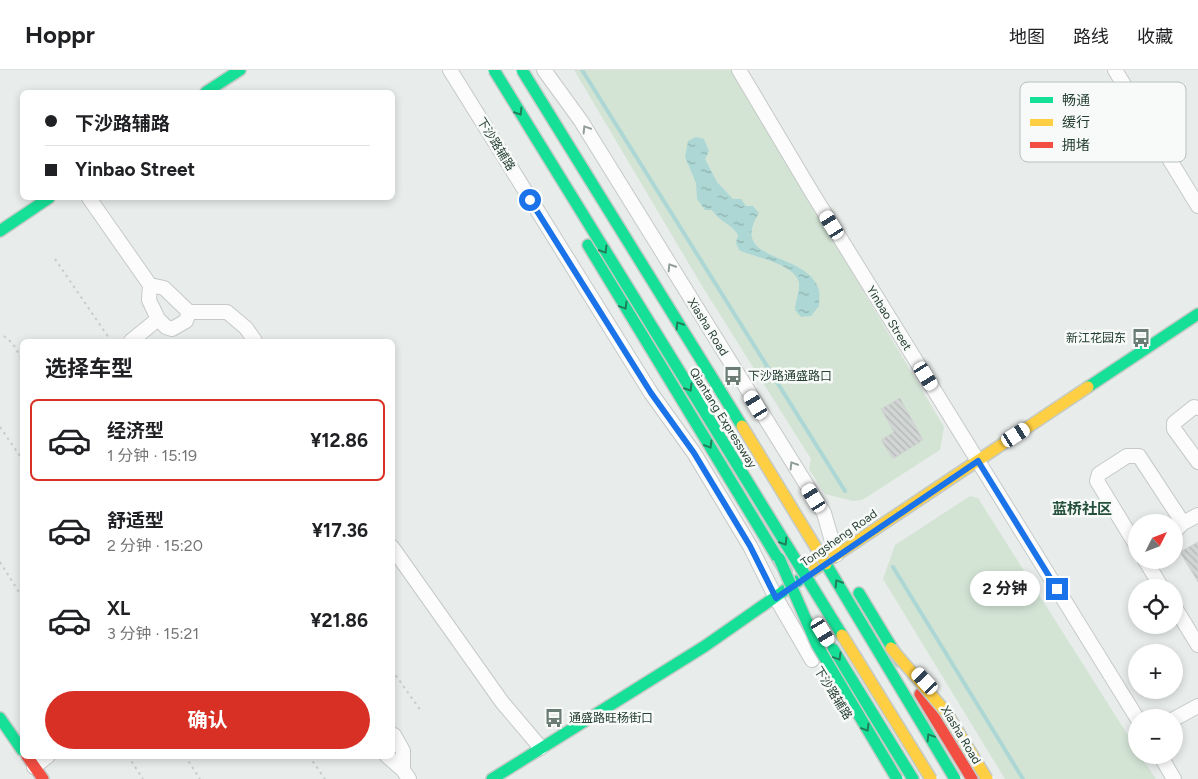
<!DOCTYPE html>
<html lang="zh">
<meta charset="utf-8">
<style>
:root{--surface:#fff;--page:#f2f2f2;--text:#202124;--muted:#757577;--line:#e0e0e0;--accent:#d93025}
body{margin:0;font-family:Figtree,"Noto Sans SC",sans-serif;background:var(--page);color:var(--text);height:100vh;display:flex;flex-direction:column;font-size:19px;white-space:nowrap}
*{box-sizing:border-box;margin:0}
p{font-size:16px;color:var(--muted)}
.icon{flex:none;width:28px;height:28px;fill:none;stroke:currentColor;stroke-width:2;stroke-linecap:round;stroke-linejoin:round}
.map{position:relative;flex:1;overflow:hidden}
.side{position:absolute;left:20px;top:269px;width:375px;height:420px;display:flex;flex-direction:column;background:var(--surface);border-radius:8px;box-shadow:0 2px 8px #0003}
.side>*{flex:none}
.hud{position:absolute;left:20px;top:20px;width:375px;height:110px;border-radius:8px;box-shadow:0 2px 8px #0003;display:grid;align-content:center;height:110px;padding:0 25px;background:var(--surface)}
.needle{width:32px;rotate:48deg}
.buttons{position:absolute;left:1128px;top:444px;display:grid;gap:10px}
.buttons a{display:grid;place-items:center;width:55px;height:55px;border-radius:50%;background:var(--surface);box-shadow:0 2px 8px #0003;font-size:25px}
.end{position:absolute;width:22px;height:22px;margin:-11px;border:6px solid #1a73e8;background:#fff;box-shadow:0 0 0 2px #fff}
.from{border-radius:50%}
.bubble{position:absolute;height:35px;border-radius:18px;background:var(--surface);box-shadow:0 2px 8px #0003;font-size:16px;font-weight:700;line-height:35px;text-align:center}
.car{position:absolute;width:15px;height:30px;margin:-15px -8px;border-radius:6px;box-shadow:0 0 4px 1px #0007;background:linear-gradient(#fff 24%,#345 0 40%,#fff 0 76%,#345 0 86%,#fff 0)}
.hud b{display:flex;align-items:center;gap:18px;height:48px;font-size:19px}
.hud b+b{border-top:1px solid var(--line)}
.hud i{width:12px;height:12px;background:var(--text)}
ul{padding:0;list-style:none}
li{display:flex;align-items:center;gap:15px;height:82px;margin:0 10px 8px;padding:0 15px;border:2px solid transparent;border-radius:8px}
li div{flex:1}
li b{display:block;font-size:19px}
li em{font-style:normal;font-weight:700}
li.active{border-color:var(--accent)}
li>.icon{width:45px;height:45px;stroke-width:1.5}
h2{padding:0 25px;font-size:22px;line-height:60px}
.action{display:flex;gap:10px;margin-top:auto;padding:10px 25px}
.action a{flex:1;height:58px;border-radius:30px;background:var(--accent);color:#fff;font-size:20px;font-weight:700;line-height:58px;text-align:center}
header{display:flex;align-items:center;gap:30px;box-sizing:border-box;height:70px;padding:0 25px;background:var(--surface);border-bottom:1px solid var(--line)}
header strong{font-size:24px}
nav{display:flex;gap:28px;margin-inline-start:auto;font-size:18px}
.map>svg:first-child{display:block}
</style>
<header>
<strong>Hoppr</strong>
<nav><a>地图</a><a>路线</a><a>收藏</a></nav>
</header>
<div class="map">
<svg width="1198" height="709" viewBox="0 0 1198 709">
<defs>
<pattern id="water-ripples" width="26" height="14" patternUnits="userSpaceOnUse" patternTransform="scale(1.25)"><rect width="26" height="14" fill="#add7d4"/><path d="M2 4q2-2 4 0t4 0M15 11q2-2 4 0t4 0" fill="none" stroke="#8db0ad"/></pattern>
<pattern id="building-back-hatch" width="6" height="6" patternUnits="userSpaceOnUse" patternTransform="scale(1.25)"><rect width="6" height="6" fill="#d1d5d3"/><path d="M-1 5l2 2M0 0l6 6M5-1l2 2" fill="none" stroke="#b3b8b6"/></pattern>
</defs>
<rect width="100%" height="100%" fill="#e8ecea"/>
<path fill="#d3e4d5" d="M574,0H732L944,357L940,380L862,430L853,431L825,424L809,399L811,389L702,216Z
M970,426L978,428L1136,678V685H1140L1156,709H1005L883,509L895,475Z"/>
<path fill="url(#water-ripples)" d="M696,67L704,69L709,81L705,89L717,112L733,129H741L746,136H753L759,143C727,194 807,180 819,220C820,225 819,231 819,236L811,246L801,247L795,240C795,232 800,221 799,213C796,194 753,187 739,180L736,173L738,165C731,153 719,152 712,140H705L697,129L696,113L685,87L688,71Z"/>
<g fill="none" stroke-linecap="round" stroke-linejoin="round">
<path stroke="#add7d4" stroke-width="4" d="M582,0L845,421
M893,497L1023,709"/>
</g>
<path fill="url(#building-back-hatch)" stroke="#d1d5d3" d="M900,328L923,370L893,389L881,370L894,362L881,339Z
M1198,472V512L1180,482Z"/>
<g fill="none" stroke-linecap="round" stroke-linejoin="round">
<g stroke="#c5c9c7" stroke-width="16">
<path id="street" d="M450,0L651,323L694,383L750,476L776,528L812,590
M544,0L581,51L824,443L836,485
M739,0L811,121L1137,648
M1115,0L1198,136
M89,128L150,215L149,230L158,249L131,271
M150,215L164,218L189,242L186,251L172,259L166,257L158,249
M189,242H227L246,258L255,271
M1198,338L1194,337L1174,353V359L1198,392
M1174,462L1183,453L1198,445
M1136,475L1097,411L1099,404L1127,386H1139L1183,453
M392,477L502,632L541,678
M1145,490L1162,518
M1174,536L1198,575
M1174,649L1198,636
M394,665L403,681V700L409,709
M1160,685L1174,709
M387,686L403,700
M34,697L48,686"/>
</g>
<g stroke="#c4cac7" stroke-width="14">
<path id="fast" d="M206,22L240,0
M0,161L49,128
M588,175L786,502
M1088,317L1198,244
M859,523L900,591
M833,579L913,709
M0,648L22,680
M492,709L705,576L811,502"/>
</g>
<g stroke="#c4cac7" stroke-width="14">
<path id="slow" d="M811,502L1088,317"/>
</g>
<g stroke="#c4cac7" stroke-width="14">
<path id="jam" d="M920,624L972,709
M27,686L43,709"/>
</g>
<path stroke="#c7cec9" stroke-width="2" stroke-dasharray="2.5 4" stroke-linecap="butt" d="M55,189L111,271
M4,266L13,274L22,289
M0,357L22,389
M0,492L22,527
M392,600L421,641
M128,686L143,709
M185,686L200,709
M309,686L325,709"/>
<use href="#street" stroke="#fcfcfc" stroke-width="14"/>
<use href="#fast" stroke="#16e098" stroke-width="11"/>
<use href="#slow" stroke="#ffcf43" stroke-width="11"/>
<use href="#jam" stroke="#f24e42" stroke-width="11"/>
<g stroke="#c3cac7" stroke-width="14" stroke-linecap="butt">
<path id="fast-bridge" d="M494,0L842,565
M522,0L742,356
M779,488L817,575L897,709
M826,494L955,709"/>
</g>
<g stroke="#c3cac7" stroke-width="14" stroke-linecap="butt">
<path id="slow-bridge" d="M742,356L826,494
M842,565L931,709
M891,578L946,642L987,709"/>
</g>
<use href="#fast-bridge" stroke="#16e098" stroke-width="11"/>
<use href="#slow-bridge" stroke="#ffcf43" stroke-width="11"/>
</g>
<defs><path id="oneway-chevron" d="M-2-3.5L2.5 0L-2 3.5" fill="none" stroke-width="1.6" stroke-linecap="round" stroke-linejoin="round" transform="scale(1.25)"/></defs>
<g stroke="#207f5b">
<use href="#oneway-chevron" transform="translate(519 42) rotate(58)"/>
<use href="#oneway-chevron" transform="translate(604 180) rotate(58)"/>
<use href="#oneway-chevron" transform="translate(624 236) rotate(59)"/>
<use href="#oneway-chevron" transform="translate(679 255) rotate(-122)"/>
<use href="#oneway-chevron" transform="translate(689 318) rotate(58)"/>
<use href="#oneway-chevron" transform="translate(709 375) rotate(59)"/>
<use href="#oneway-chevron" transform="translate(784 472) rotate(58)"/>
<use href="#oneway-chevron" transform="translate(838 513) rotate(-122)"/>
<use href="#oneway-chevron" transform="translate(838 587) rotate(59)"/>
<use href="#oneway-chevron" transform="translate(866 658) rotate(59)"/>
<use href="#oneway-chevron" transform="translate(930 667) rotate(-121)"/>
</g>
<g stroke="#919e98">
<use href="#oneway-chevron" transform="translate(586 59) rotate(-122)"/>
<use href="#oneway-chevron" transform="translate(671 197) rotate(-122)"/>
<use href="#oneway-chevron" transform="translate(793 395) rotate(-122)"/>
</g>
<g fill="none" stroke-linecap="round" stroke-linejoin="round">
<path stroke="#1a73e8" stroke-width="6" d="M530,130L651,323L694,383L750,476L776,528L978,391L1057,519"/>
</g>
<defs>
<g id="bus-bare" transform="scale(1.5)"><path d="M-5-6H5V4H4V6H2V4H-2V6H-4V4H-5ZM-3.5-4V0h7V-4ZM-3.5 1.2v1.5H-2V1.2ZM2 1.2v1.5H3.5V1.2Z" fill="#6a7c73" stroke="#f7faf8" stroke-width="2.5" paint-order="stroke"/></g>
</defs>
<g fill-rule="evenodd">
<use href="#bus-bare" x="1141" y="268"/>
<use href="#bus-bare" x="733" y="306"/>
<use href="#bus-bare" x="554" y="648"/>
</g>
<g text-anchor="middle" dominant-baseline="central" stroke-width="5" stroke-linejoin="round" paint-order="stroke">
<g font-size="12" fill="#263f33" stroke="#f7faf8">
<text transform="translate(496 74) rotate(58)">下沙路辅路</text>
<text transform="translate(889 248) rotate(58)">Yinbao Street</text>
<text transform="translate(708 257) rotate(58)">Xiasha Road</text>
<text transform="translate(723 348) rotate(58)">Qiantang Expressway</text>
<text transform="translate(839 468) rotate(-35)">Tongsheng Road</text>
<text transform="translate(833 623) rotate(58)">下沙路辅路</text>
<text transform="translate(961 665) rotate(59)">Xiasha Road</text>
</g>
<g font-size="12" fill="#263f33" stroke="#f7faf8" text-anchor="start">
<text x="1126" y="268" text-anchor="end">新江花园东</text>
<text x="748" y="306">下沙路通盛路口</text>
<text x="569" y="648">通盛路旺杨街口</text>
</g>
<g font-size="15" font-weight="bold" fill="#24503c" stroke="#f7faf8">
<text x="1082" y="439">蓝桥社区</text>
</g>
</g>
<rect x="1020" y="12" width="166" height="80" rx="8" fill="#f7faf8" stroke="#b8c2bd" stroke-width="1"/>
<rect x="1030" y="27" width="23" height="6" fill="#16e098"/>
<rect x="1030" y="49" width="23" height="7" fill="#ffcf43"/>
<rect x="1030" y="72" width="23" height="6" fill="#f24e42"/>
<g font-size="14" fill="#263f33">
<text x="1062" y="35">畅通</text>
<text x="1062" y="57">缓行</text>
<text x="1062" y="80">拥堵</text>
</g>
</svg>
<div class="buttons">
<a><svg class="needle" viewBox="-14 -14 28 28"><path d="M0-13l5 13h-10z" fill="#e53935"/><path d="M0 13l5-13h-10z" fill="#757577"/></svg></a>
<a><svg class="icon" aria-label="locate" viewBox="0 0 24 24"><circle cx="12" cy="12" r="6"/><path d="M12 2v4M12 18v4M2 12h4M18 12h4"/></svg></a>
<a>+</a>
<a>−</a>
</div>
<i class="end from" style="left:530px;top:130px"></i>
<i class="end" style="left:1057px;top:519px"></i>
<div class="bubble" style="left:970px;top:501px;width:70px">2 分钟</div>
<i class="car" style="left:832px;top:155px;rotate:328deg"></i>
<i class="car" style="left:926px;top:306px;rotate:148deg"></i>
<i class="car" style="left:756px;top:335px;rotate:329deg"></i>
<i class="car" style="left:1016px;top:365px;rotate:57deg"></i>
<i class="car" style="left:814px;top:428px;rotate:328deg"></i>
<i class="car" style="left:823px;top:562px;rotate:149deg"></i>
<i class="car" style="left:925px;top:611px;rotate:317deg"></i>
<div class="hud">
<b><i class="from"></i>下沙路辅路</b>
<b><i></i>Yinbao Street</b>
</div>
<section class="side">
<h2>选择车型</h2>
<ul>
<li class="active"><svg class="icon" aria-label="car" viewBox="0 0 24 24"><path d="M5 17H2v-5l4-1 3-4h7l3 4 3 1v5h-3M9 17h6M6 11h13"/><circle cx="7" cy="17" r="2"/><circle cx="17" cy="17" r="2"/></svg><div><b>经济型</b><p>1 分钟 · 15:19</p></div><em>¥12.86</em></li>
<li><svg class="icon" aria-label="car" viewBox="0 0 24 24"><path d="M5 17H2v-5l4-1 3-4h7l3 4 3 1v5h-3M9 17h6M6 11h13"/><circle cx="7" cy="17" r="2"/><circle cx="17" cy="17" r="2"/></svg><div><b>舒适型</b><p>2 分钟 · 15:20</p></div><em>¥17.36</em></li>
<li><svg class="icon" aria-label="car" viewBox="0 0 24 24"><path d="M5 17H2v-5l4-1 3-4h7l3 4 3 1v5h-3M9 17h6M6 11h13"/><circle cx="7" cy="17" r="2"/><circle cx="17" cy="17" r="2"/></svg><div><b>XL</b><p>3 分钟 · 15:21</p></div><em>¥21.86</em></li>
</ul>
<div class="action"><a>确认</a></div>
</section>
</div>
